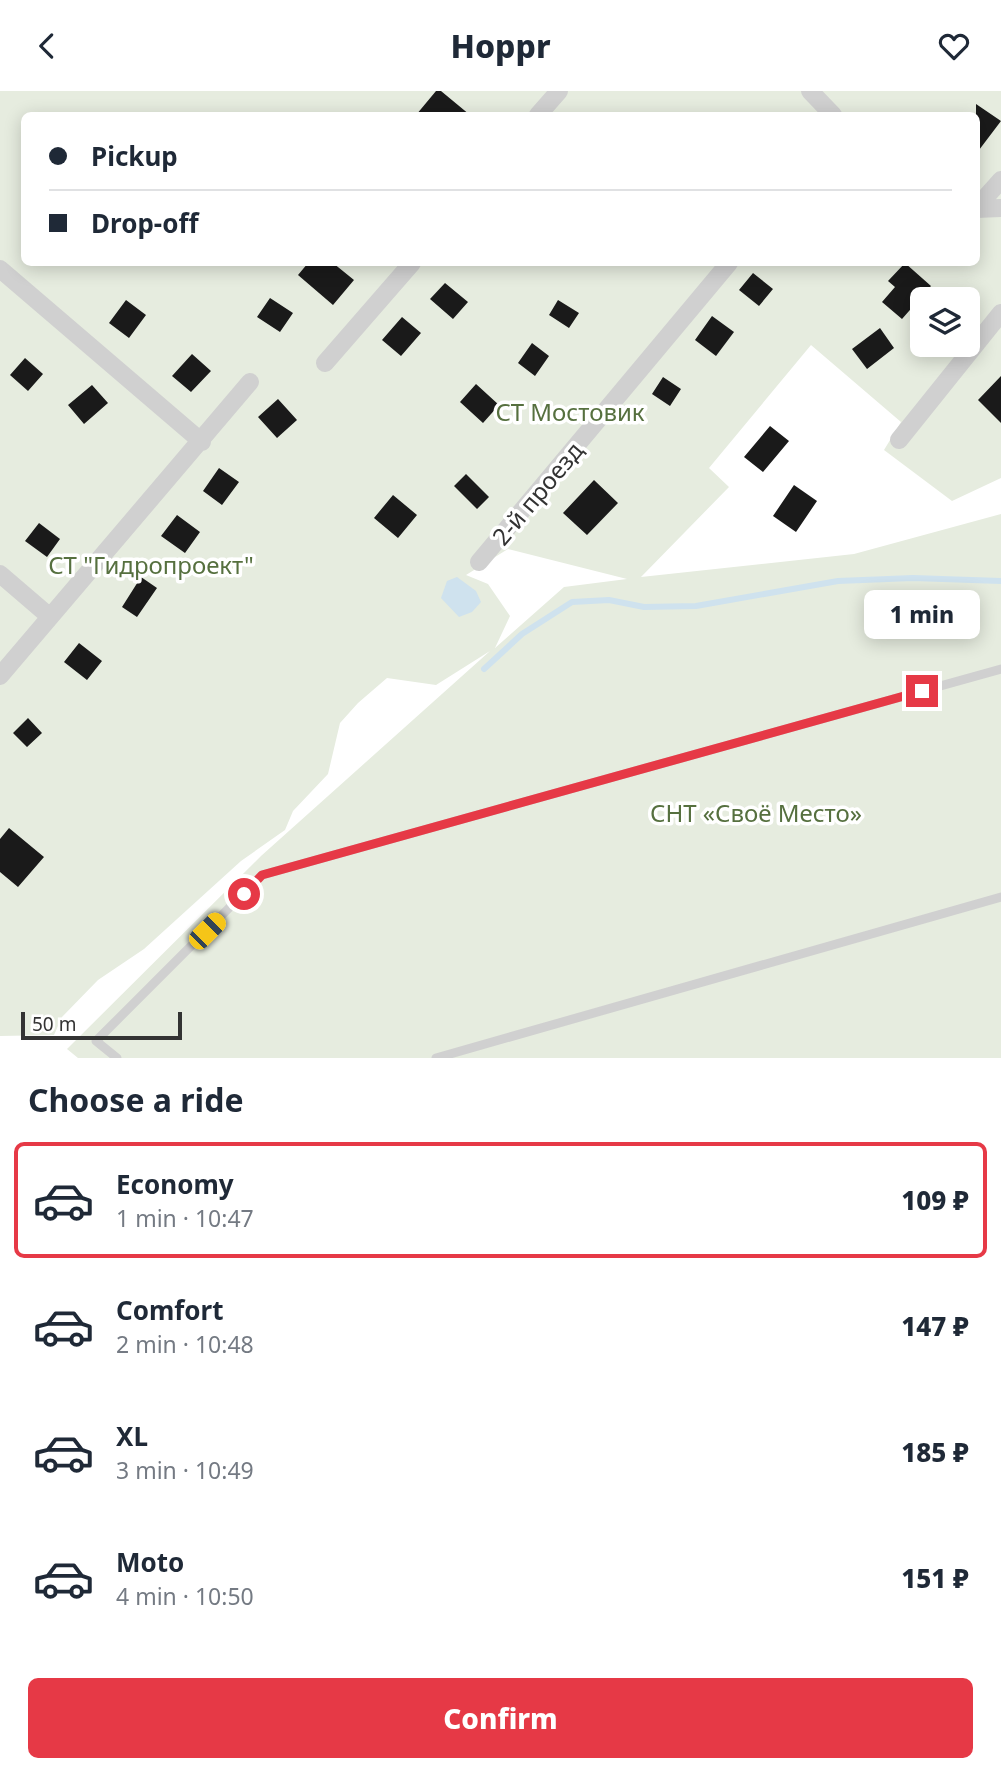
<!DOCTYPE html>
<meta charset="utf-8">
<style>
:root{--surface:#fff;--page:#f6f6f7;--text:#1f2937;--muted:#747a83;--line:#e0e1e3;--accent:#e63946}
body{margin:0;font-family:"Noto Sans",sans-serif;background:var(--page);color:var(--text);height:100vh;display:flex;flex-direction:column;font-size:26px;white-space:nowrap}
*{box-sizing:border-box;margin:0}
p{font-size:23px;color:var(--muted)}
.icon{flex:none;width:38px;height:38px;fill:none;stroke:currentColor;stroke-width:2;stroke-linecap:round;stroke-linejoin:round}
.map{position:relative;height:967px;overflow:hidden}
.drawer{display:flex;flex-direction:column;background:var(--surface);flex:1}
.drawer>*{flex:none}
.banner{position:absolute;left:21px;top:21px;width:959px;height:154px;border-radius:10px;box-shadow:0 4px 18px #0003;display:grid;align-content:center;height:154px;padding:0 28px;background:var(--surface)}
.tools{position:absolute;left:910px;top:196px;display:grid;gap:14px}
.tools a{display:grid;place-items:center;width:70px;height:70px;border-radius:10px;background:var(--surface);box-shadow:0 4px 18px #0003;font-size:35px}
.scale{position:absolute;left:21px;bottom:18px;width:161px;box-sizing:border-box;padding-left:7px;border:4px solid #333;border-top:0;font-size:19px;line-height:24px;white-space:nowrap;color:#333;-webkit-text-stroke:5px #fff;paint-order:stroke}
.end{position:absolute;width:32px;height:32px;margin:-16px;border:9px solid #e63946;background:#fff;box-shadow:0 0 0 4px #fff}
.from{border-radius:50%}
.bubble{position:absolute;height:49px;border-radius:10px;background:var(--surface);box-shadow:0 4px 18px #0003;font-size:23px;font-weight:800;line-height:49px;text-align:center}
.car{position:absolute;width:21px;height:42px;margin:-21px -10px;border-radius:9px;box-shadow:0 0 5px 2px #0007;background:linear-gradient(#f5c518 24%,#345 0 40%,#f5c518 0 76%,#345 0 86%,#f5c518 0)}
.banner b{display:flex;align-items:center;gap:24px;height:66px;font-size:26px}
.banner b+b{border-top:2px solid var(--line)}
.banner i{width:18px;height:18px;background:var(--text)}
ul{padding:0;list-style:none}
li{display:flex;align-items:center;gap:21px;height:116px;margin:0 14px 10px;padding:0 14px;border:4px solid transparent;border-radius:10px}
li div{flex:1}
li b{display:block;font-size:26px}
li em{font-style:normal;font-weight:800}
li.selected{border-color:var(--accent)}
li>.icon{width:63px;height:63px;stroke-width:1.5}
h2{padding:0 28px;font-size:32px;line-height:84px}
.button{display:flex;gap:14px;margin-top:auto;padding:14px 28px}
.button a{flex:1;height:80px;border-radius:10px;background:var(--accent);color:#fff;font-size:28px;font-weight:800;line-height:80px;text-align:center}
header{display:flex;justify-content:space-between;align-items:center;height:91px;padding:0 28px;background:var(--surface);font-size:32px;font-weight:800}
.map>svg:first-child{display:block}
</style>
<header><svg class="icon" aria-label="back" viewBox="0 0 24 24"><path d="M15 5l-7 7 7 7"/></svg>Hoppr<svg class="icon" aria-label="heart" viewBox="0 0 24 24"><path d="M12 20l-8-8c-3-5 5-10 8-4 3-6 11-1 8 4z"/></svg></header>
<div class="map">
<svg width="1001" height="967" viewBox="0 0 1001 967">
<rect width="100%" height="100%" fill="#fff"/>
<path fill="#e6ecdf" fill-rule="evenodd" d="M0,0H1001V387L952,410L884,359L901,331L811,254L709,377L729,396L641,486L854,463L1001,423V967H78L67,958L261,765L490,560L436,594L387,587L358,612L340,632L328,683L293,720L285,739L241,770L144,858L98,889L62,926L54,944L0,945ZM24,24H976V172H24ZM922,208H968V254H922ZM508,458L627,488L564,496L495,557L510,525L488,493L466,484Z"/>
<path fill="#cfe2ee" d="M457,486L476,500L481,511L472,521L459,526L441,507L447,490Z"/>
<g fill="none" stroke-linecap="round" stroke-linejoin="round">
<path stroke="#cfe2ee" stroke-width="6" d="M484,578L522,543L572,511L609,509L644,516L696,515L838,490L913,487L1001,490"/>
</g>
<path fill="#1a1a1a" d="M436,0H441L470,24H416Z
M976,13L1001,30L976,63Z
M308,172H333L354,189L333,214L298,184Z
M905,172L931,195L902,228L882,211L895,196L888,190Z
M753,182L773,198L759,215L739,199Z
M445,192L468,211L453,228L430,208Z
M270,207L293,222L280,241L257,226Z
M126,209L146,224L129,247L109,232Z
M558,209L579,222L569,237L549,224Z
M712,225L734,241L716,265L695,249Z
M402,226L421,242L401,265L382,249Z
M880,237L894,257L867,278L852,258Z
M532,252L549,265L535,285L518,272Z
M192,263L211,280L191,301L172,285Z
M25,267L43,283L28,300L10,284Z
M1001,285V332L978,309Z
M663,286L681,298L670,315L652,303Z
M476,293L499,314L483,332L460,311Z
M92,294L108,312L84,333L68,314Z
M278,308L297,329L277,347L258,326Z
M770,335L789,350L763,381L744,366Z
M219,377L239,391L222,414L203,400Z
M466,383L489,406L477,418L454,395Z
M594,389L618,412L587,444L563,422Z
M794,394L817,410L796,441L773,425Z
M393,404L417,424L398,447L374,427Z
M177,424L200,441L185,462L161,445Z
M39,432L60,448L47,466L25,450Z
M141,486L157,497L137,526L122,516Z
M79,552L102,570L87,589L64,571Z
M28,627L42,642L27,656L13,642Z
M9,737L44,766L18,796L0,781V748Z"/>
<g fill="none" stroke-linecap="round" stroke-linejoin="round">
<path stroke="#d0d0d0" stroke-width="9" d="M117,967L96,950L262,784L1001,578
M436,967L1001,806"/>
<path stroke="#d0d0d0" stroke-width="18" d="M810,0L833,24
M538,24L559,0
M976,117L1001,89
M976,118L1001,117
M0,178L202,351
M325,272L412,172
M899,349L1001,222
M479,471L729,172
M0,483L49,525
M0,585L250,291"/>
</g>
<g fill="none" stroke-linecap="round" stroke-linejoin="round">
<path stroke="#e63946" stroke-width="9" d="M244,803L262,784L922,600"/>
</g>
<g text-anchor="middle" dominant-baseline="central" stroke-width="7" stroke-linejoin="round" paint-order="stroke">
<g font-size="24" fill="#56703f" stroke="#fff">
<text x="570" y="320">СТ Мостовик</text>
<text x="151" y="473">СТ "Гидропроект"</text>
<text x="756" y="721">СНТ «Своё Место»</text>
</g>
<g font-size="24" fill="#333" stroke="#fff">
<text transform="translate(537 402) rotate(-50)">2-й проезд</text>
</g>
</g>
</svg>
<div class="tools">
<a><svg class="icon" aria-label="layers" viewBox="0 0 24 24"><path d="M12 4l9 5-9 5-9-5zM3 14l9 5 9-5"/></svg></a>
</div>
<div class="scale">50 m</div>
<i class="end from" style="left:244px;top:803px"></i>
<i class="end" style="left:922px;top:600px"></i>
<div class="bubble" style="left:864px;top:499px;width:116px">1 min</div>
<i class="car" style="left:207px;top:840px;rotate:45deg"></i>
<div class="banner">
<b><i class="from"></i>Pickup</b>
<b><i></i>Drop-off</b>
</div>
</div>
<section class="drawer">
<h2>Choose a ride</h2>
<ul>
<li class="selected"><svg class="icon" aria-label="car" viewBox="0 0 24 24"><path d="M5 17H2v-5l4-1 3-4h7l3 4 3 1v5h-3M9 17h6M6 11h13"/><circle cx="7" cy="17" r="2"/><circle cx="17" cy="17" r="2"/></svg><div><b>Economy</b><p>1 min · 10:47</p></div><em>109 ₽</em></li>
<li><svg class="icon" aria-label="car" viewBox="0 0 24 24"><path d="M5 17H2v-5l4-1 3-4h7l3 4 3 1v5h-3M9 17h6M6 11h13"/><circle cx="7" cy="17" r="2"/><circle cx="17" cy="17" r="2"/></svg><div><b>Comfort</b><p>2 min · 10:48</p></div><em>147 ₽</em></li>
<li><svg class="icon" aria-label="car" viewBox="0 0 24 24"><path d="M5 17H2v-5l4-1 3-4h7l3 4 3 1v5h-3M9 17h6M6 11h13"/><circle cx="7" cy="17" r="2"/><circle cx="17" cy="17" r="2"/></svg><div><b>XL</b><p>3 min · 10:49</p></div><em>185 ₽</em></li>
<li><svg class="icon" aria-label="car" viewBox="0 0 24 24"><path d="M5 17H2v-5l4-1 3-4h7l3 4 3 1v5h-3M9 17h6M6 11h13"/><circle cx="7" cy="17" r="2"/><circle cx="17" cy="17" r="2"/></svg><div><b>Moto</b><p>4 min · 10:50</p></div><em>151 ₽</em></li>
</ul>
<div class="button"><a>Confirm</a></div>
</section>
